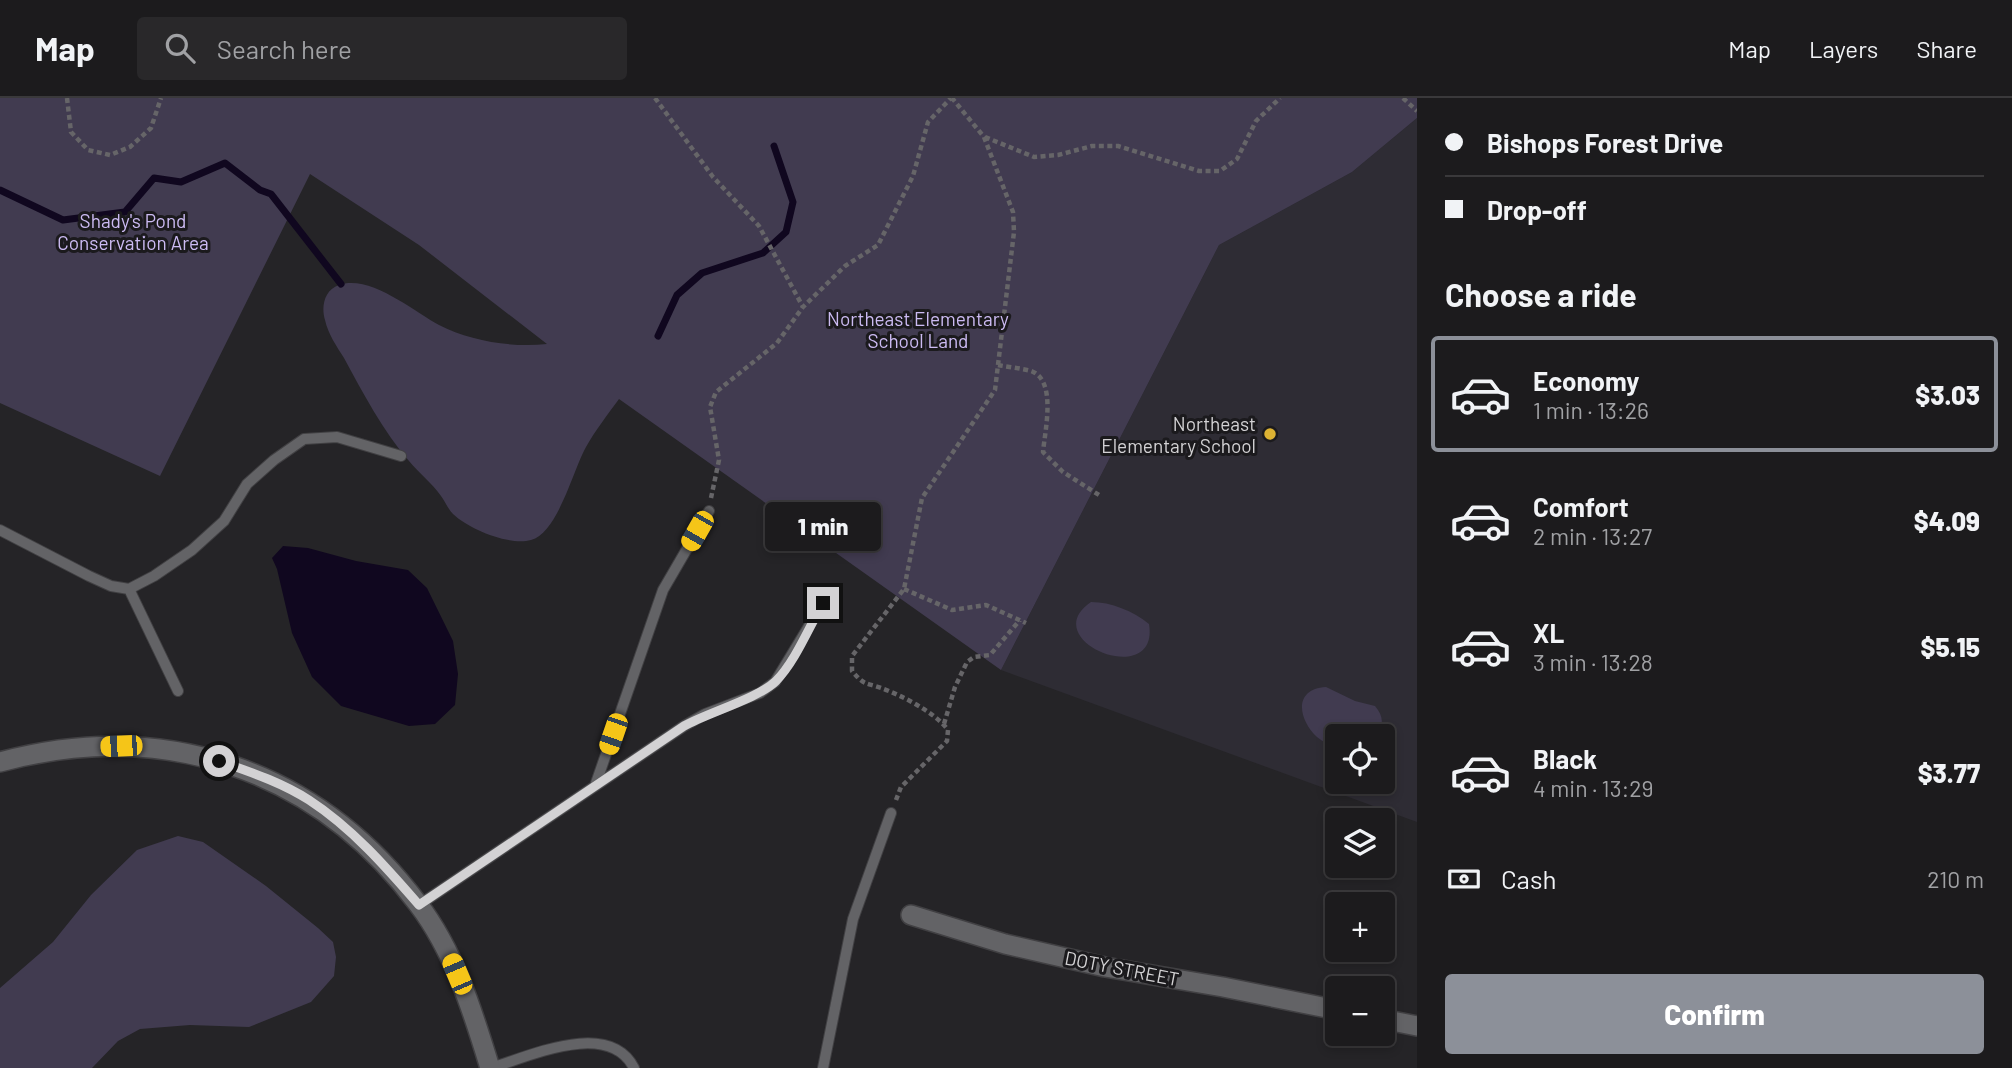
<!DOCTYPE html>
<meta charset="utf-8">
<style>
:root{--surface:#1c1b1d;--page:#29282a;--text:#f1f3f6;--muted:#a0a1a4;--line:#3a393b;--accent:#8c9099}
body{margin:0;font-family:Barlow,sans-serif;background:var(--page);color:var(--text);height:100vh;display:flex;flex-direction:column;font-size:26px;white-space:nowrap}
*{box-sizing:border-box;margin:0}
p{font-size:23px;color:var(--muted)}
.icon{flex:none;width:38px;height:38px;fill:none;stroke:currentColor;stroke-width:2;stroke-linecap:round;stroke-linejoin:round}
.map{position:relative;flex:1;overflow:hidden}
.drawer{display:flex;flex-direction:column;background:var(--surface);width:595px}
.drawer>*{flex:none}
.top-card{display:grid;align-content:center;height:154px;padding:0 28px;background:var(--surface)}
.tools{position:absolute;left:1325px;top:626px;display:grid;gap:14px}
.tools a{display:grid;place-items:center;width:70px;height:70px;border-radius:7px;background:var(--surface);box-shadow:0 4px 10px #0003,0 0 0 2px var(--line);font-size:35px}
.end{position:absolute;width:32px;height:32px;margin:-16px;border:9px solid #d3d2d4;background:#111;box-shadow:0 0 0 4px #111}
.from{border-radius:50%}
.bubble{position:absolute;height:49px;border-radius:7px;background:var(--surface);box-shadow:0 4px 10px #0003,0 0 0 2px var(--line);font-size:23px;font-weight:800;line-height:49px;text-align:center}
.car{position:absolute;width:21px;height:42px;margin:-21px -10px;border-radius:9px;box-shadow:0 0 5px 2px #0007;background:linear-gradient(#f5c518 24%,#345 0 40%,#f5c518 0 76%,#345 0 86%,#f5c518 0)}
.top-card b{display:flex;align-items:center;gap:24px;height:66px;font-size:26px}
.top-card b+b{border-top:2px solid var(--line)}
.top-card i{width:18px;height:18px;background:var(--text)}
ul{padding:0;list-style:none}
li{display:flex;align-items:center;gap:21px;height:116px;margin:0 14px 10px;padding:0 14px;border:4px solid transparent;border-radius:7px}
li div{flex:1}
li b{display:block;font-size:26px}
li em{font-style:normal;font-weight:800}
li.selected{border-color:var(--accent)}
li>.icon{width:63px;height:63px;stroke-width:1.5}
h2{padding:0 28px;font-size:32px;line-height:84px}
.pay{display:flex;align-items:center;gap:18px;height:77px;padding:0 28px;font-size:26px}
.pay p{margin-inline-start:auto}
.button{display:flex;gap:14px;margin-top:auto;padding:14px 28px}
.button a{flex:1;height:80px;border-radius:7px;background:var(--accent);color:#fff;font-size:28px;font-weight:800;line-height:80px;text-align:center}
header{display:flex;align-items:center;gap:42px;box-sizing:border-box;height:98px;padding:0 35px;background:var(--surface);border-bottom:2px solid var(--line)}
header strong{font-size:33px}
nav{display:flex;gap:38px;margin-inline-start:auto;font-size:24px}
.search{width:490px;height:63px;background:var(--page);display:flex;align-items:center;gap:18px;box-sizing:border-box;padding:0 24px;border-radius:7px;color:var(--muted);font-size:26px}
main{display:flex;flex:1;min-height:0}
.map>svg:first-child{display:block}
</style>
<header>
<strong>Map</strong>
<div class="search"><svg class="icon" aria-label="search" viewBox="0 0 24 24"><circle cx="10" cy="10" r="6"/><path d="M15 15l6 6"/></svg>Search here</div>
<nav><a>Map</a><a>Layers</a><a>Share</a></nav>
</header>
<main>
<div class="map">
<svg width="1417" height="970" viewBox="0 0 1417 970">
<rect width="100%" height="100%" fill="#252427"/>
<path fill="#2e2c34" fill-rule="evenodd" d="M1417,20V724L1001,572L1219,147L1352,74ZM1337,639H1382V684H1337Z"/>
<path fill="#413b50" d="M0,0H1417V20L1352,74L1219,147L1001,572L619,301C608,316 595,333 586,349C573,372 558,435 531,442C509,448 469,431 453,416C448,411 445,403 441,398C432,385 419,375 409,363C383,333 363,295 344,260C337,249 328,236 325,222C321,209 324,192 339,187C370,176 413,213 439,227C470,243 513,250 547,246L419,147L310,76L160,378L0,305Z
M1091,504C1111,504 1133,513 1149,526C1160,593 1034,543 1091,504Z
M1326,589L1355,603L1375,608C1385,620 1384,629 1372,639H1337V650C1330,647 1323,644 1317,639C1298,621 1293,591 1326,589Z
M178,738L203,744L266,788L318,830L333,844L336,859L334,878L311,904L249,929L190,927L140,931L118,943L92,970H0V890L53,844L91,797L137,752Z"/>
<path fill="#10071f" d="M283,448L308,450L356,463L408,472L427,490L453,543L458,576L455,607L435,626L409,628L341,608L312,579L292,535L277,471L272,460Z"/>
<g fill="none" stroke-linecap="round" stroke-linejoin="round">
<path stroke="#10071f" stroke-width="7" d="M0,92L63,122L125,114L154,80L181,84L225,65L260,92L271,96L341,186
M658,238L677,197L702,175L763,155L786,134L793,104L774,48"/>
<g stroke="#414043" stroke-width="12">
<path id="lane" d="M0,432L89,478L111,488L129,491L154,478L192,452L224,423L247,386L274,362L304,341L337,339L401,358
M129,491L178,593
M596,685L663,492L709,413
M419,807L684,628L705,616L760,595L775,584L823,505
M491,970C530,958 609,921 634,970
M823,970L853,821L891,715"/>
</g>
<g stroke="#414043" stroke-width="22">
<path id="street" d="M0,664C163,620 316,670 418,806C454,853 473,914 490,970
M911,817L1005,846L1105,869L1223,889L1337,912
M1382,921L1417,928"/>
</g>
<path stroke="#666568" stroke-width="4.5" stroke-dasharray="5 3.5" stroke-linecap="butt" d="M67,0L71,34L88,52L110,57L130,49L151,30L161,0
M655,0L713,79L759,128L803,209
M1403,0L1417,13
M985,39L1034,59L1058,57L1092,48H1118L1199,73H1220L1237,61L1256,23L1280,0
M998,267C1008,269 1020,270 1031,273C1057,282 1045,332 1043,354L1063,374L1099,397
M711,400L719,362L710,309L716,294L777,245L803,209L845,168L878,147L913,78L928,24L951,0
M904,491L952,512L986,507L1026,525
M944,626L955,589L967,564L974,559L990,557L1020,522
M896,702L901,689L947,643L948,632C936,615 901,597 881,590C864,584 865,588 852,573V558L904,491L922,400L995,292L1014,134L1013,114L984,39L952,0"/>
<use href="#lane" stroke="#636366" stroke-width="10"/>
<use href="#street" stroke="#636366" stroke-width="19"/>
</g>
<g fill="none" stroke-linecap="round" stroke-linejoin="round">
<path stroke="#d3d2d4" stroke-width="9" d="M219,663C250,674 281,684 309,702C352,730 386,769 419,807L684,628C707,615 759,600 776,583C795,564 809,529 823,505"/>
</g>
<circle fill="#dcb233" stroke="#1b1a1d" stroke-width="2.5" cx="1270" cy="336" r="7"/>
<g text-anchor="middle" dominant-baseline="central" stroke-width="6" stroke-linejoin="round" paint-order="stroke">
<g font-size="19" fill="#ccbbf3" stroke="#1b1a1d">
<text x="133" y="122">Shady's Pond<tspan x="133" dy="22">Conservation Area</tspan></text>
<text x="918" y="220">Northeast Elementary<tspan x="918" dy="22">School Land</tspan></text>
</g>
<g font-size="19" fill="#d3d2d4" stroke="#1b1a1d" text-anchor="end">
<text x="1256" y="325">Northeast<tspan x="1256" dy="22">Elementary School</tspan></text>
</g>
<g font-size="19" fill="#d3d2d4" stroke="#1b1a1d">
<text transform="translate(1122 870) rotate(11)">DOTY STREET</text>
</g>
</g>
</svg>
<div class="tools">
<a><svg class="icon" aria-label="locate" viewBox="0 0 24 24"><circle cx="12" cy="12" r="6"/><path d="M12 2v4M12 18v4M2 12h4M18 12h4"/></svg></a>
<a><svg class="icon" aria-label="layers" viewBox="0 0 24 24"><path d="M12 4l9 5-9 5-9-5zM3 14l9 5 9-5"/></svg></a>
<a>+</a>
<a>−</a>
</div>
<i class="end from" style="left:219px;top:663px"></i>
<i class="end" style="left:823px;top:505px"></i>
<div class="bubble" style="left:765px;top:404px;width:116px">1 min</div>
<i class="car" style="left:697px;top:433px;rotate:210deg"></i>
<i class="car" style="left:613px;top:636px;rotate:199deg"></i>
<i class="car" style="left:121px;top:648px;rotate:268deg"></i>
<i class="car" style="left:457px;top:876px;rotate:337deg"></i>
</div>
<section class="drawer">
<div class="top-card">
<b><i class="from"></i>Bishops Forest Drive</b>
<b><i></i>Drop-off</b>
</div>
<h2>Choose a ride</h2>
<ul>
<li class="selected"><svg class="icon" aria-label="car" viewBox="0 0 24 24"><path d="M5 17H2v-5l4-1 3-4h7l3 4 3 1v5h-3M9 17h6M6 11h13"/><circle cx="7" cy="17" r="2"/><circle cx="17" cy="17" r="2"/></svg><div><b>Economy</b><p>1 min · 13:26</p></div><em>$3.03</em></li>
<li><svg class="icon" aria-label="car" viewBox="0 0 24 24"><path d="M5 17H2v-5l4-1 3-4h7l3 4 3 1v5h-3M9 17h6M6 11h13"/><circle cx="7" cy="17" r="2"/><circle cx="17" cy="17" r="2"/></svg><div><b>Comfort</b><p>2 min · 13:27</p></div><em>$4.09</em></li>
<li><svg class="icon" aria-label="car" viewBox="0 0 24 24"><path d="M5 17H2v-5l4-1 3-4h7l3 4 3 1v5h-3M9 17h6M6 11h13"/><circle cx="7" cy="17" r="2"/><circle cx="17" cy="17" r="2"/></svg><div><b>XL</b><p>3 min · 13:28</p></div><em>$5.15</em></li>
<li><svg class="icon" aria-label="car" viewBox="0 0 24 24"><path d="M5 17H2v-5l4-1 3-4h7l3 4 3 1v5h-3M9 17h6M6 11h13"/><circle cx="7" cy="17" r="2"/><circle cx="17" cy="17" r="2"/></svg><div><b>Black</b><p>4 min · 13:29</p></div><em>$3.77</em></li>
</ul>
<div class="pay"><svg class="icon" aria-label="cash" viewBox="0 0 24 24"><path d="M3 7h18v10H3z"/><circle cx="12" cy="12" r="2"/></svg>Cash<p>210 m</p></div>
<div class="button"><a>Confirm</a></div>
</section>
</main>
